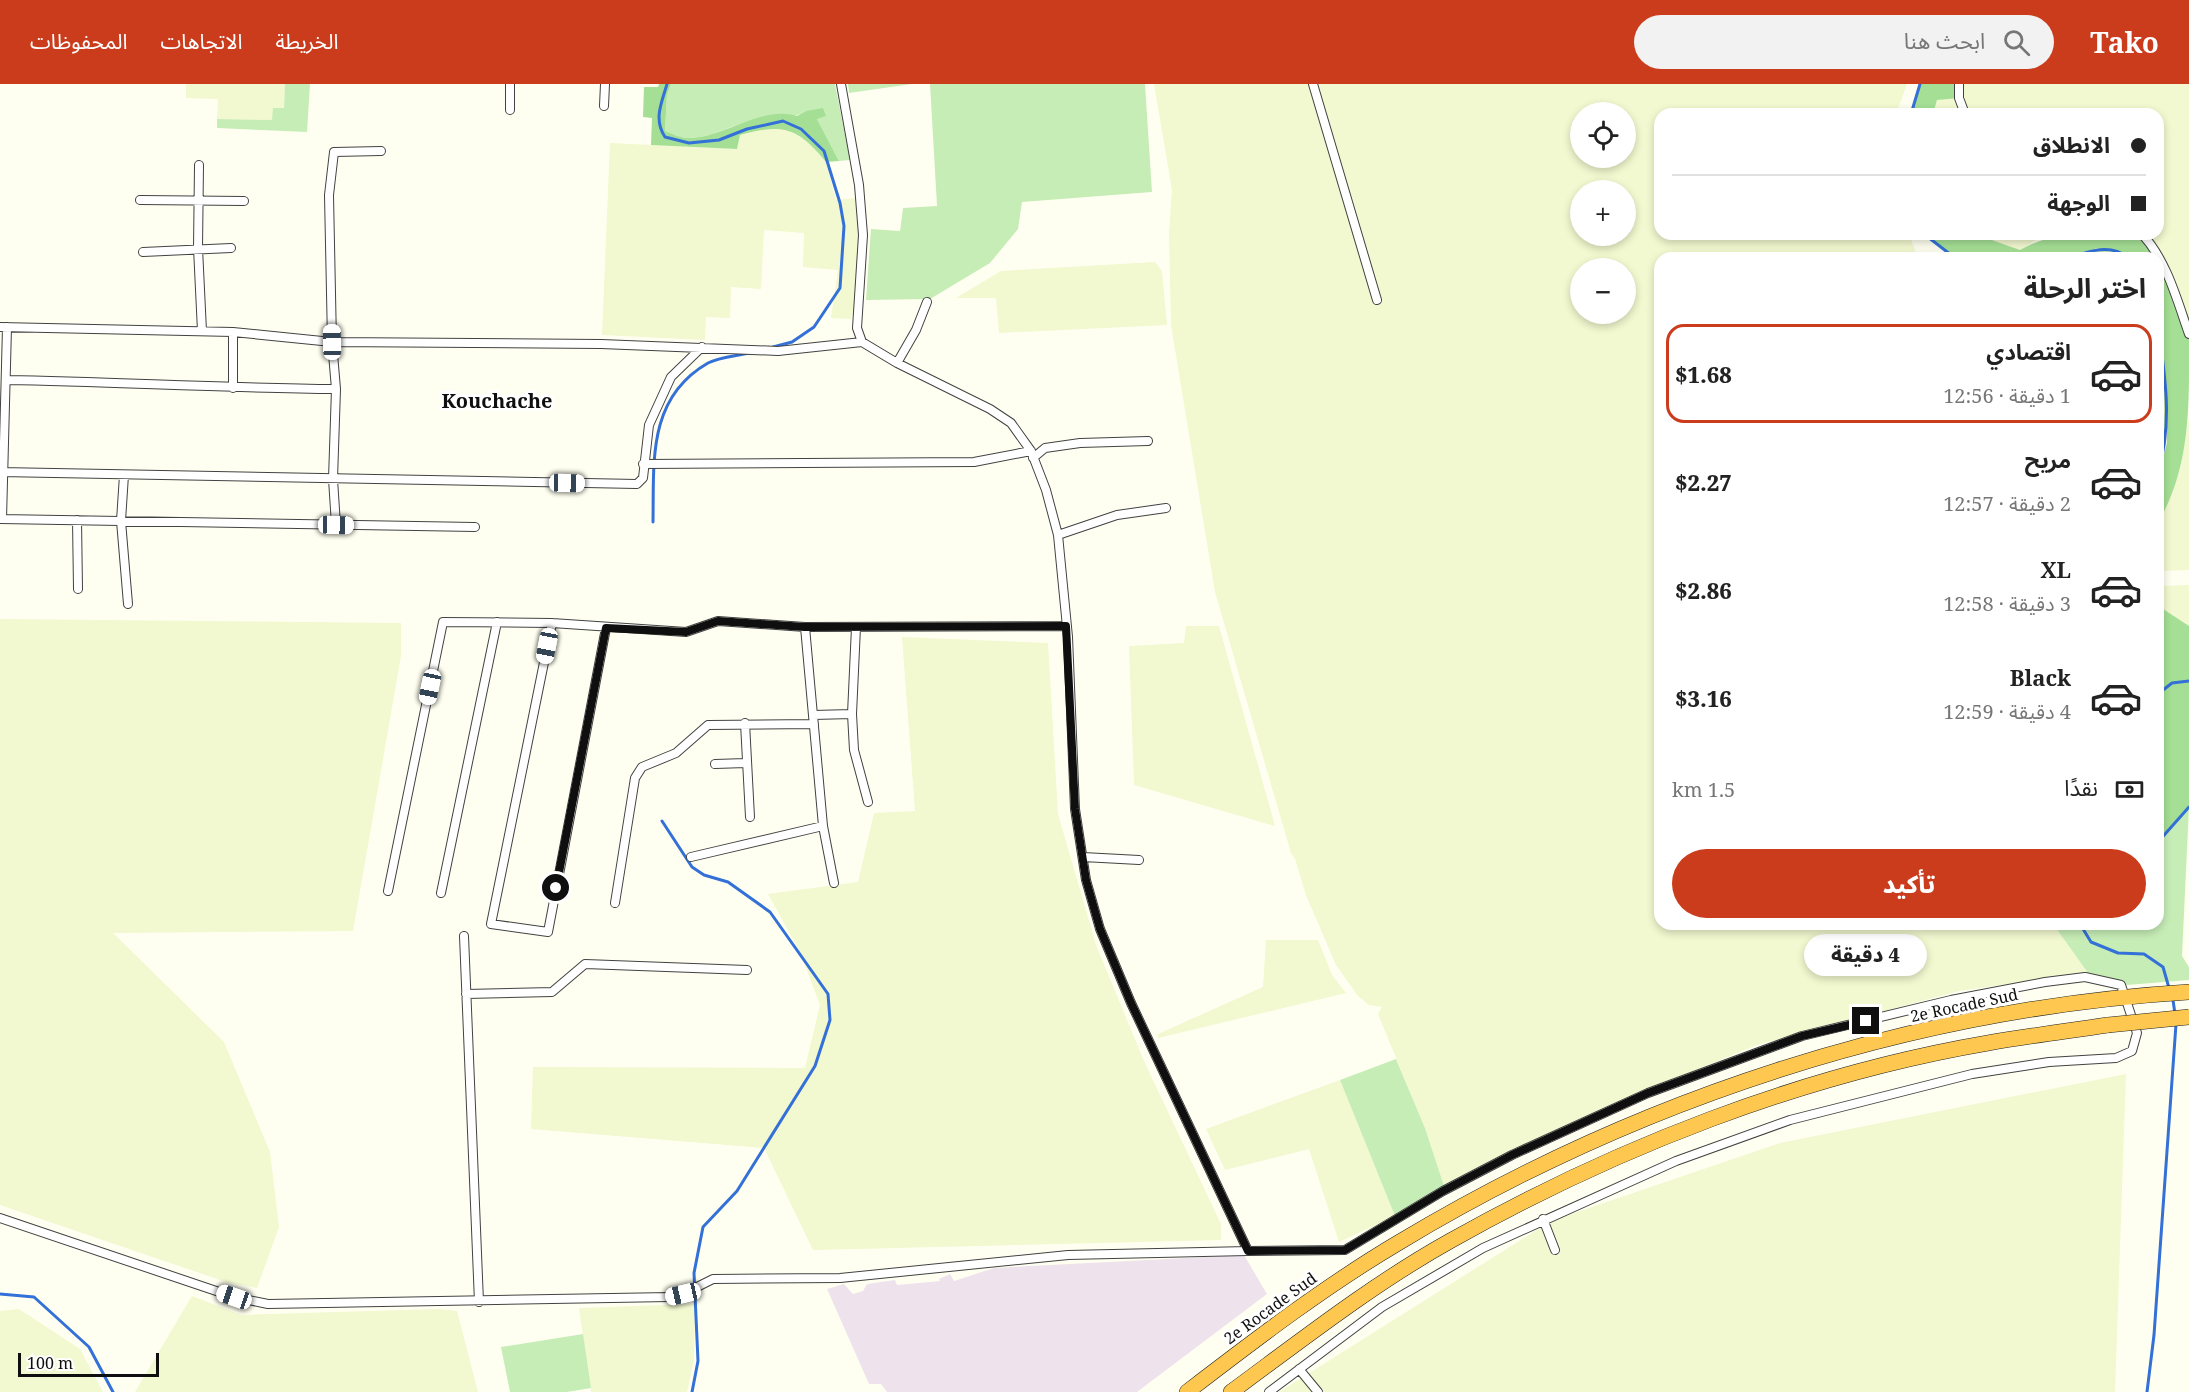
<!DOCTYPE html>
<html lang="ar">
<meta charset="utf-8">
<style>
:root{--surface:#fff;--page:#f2f2f2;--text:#222;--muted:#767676;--line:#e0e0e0;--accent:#ca3c1c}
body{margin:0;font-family:"Noto Serif","Noto Sans Arabic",serif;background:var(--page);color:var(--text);direction:rtl;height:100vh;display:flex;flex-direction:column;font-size:22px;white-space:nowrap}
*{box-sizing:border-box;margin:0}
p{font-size:20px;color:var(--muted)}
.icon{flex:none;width:33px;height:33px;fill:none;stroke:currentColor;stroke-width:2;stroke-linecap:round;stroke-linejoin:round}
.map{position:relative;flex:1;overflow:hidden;direction:ltr}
.panel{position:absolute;left:1654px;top:168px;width:510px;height:678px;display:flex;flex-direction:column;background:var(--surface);border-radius:18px;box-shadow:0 3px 9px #0003;direction:rtl}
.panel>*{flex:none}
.top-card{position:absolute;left:1654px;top:24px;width:510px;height:132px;border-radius:18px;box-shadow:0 3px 9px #0003;direction:rtl;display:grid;align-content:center;height:132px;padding:0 18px;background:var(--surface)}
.controls{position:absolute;left:1570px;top:18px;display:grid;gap:12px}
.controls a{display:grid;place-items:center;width:66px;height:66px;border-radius:50%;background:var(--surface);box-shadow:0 3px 9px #0003;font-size:30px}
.scale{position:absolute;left:18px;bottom:15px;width:141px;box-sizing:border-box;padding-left:6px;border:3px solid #0f0f0f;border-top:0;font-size:16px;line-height:21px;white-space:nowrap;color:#0f0f0f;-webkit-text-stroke:4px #fff;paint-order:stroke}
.end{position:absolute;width:27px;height:27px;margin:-14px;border:8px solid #0f0f0f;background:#fff;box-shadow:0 0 0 3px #fff}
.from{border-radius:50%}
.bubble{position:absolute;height:42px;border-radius:21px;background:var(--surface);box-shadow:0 3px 9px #0003;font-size:20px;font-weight:800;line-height:42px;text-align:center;direction:rtl}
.car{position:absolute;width:18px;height:36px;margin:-18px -9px;border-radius:8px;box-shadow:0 0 4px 2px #0007;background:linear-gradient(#fff 24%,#345 0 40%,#fff 0 76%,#345 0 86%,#fff 0)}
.top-card b{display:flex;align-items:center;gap:21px;height:57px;font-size:22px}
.top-card b+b{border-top:2px solid var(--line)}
.top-card i{width:15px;height:15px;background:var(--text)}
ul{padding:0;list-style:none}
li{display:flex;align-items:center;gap:18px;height:99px;margin:0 12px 9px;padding:0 6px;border:3px solid transparent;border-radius:18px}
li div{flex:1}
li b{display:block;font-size:22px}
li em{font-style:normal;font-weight:800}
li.current{border-color:var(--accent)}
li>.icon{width:54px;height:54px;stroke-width:1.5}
h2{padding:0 18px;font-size:27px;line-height:72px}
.pay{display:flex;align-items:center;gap:15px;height:66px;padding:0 18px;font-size:22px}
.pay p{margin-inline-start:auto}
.cta{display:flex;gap:12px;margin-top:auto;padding:12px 18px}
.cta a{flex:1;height:69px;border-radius:36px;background:var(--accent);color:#fff;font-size:24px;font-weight:800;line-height:69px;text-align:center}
header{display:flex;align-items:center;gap:36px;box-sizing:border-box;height:84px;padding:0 30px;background:var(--accent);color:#fff}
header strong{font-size:28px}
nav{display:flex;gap:33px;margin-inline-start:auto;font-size:21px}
.search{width:420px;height:54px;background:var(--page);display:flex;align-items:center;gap:15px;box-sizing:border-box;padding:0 21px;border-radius:33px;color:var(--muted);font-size:22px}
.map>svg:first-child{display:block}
</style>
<header>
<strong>Tako</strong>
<div class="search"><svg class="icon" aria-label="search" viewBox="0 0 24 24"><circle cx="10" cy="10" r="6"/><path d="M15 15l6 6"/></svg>ابحث هنا</div>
<nav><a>الخريطة</a><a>الاتجاهات</a><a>المحفوظات</a></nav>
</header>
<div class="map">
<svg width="2189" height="1308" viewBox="0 0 2189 1308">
<rect width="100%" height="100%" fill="#fffff1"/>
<path fill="#eee3ed" d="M1244,1171L1267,1210L1137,1308H887L881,1300H869L827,1205L844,1200L853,1210L863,1207L867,1200L895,1196L897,1201L940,1197L939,1195L950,1190L954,1197L994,1184Z"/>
<path fill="#f2f8cf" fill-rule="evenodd" d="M186,0H285L284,24L272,36L217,35L218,15L186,14Z
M1154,0H1907L1896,30H1660V150H1909L1918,174H1660V840H2053L2088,889L1959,907L1757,961L1615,1019L1444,1102L1425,1044L1378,930L1382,923L1369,921L1358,912L1336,881L1306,811L1295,775L1291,769L1215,508L1171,241L1169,149L1172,106ZM1581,28H1626V74H1581ZM1581,106H1626V152H1581ZM1581,184H1626V230H1581Z
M1959,0H2189V250L2172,200L2142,150H2158V30H1933L1937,16Z
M767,43L790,47L809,58L826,78L836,116L856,114L860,151L856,217L851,235L831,234L838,186L803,183L804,149L764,146L761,205L731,203L730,234L706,233L705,256L602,251L610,59L737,65L740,51Z
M1975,150H2060L2036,156L2020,166Z
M1155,178L1162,187L1167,241L999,249L996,214H956L1001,187Z
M2189,333V486L2159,487V437L2180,386Z
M2189,501V542L2160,523L2162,502Z
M0,535L401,539V572L353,847L113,849L224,958L270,1068L279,1143L257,1204L226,1198L0,1121Z
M1186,542H1219L1275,742L1134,701L1129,562L1184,559Z
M902,553L1048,559L1058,730L1096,861L1144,977L1221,1140V1156L813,1166L764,1064L531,1045L533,983L805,984L820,921L800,868L768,810L858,798L874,729L915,727Z
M1266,856H1318L1332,891L1346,909L1158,954V950L1263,903Z
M2126,990L2115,1308H1279L1551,1137L1780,1059Z
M1340,996L1395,1132L1339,1158L1309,1065L1225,1086L1206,1045Z
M192,1212L241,1231L437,1225L457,1227L478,1308H135Z
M695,1220L694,1276L687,1308H591L579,1224Z
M19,1225L80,1265L103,1308H0V1227Z"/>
<path fill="#c7edb7" d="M285,0H310L307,48L217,44V35L272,36L273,24H284Z
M671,0H835L850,76L839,77L817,35L806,27C792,36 777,33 760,35C735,38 714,54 688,54C681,54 672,50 665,48L667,11Z
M848,0H912L849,9Z
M930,0H1145L1152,108L1022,118L1018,145L990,179L930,215L866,216L871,145L900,147L903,124L937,122Z
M2097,164L2125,171L2128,174H2071Z
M2158,241C2165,293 2173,337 2159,389Z
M2189,723L2182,872L2189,883V896L2127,901L2088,889L2053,840H2158L2159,758Z
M1396,975L1425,1044L1444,1102L1395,1132L1340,996Z
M583,1250L591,1304L567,1308H510L501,1263Z"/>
<path fill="#a5df95" d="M659,0H671L667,11L665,47C672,50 681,54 688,54C725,54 761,21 797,32L806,27L823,24L826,32L817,35L839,77L826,78C798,44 784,39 740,51L737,65L651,61L652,34L643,33L644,3H658Z
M1920,0H1959V14L1937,16L1933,30H1911Z
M1924,150H1975L2020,166C2057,144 2100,150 2142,150C2165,174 2182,216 2189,249C2189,260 2189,274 2189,286C2189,338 2186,390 2159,437V389L2167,359V316L2158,241V174H2128L2125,171L2097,164L2071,174H1955Z
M2158,494L2162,502L2160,523L2189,542V723L2159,758Z"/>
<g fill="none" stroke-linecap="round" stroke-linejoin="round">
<path stroke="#3370d7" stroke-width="3" d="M667,0C662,18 653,35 665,53L689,59L719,56L747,45L783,37L801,45L824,67L840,119L844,142L840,204L814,243L792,258L773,263
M1911,30L1920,0
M1924,150L1955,174
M2071,174C2088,167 2112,159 2128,174
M2158,241C2165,293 2173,337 2158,389
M653,438C654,378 647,314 708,279C719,273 736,272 749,269
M2158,610L2172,599L2189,597
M662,737L692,783L704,791L728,798L770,828L828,910L830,936L815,982L737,1107L703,1143L694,1189L698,1277L692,1308
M2158,758L2189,723
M2080,840L2091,858L2118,869L2144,870L2163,883L2169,904
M2173,916L2175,930
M0,1210L34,1213L89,1263L113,1308
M2147,1308L2154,1251L2176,940"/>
<g stroke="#424242" stroke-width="10">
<path id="minor" d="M1313,0L1377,216
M1959,0V14L1965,30
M604,22L605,0
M510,26V0
M199,81L198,164L202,247
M140,116L244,117
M2142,150C2167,177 2177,216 2189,250
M143,168L231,164
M0,243L233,248L332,258L601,260L778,267L862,258
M233,248V304
M897,279L916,246L927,218
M7,296C117,298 226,304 336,305
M1033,374L1045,364L1080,359L1148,357
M643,380L974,378L1031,367
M0,388L637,400L643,394L649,341L671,293L702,263
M124,391L121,437L128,520
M0,435L475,443
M2,435L7,243
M77,436L78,505
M336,441L333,395L336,305L332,258L329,111L334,68L381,67
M1058,451L1117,431L1166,424
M552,539L491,840L548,848L606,544
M805,543L823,742L834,799
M856,543L852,630L854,666L868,718
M813,631L852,630
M745,639L750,733
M715,680L746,679
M691,773L823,742
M1083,773L1139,776
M388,807L443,538L552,539L686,548L718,537L805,543L1067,542
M441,809L497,538
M615,819L635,694L642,683L676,669L708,641L814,640
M464,852L479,1218
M466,910L552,908L585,880L747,886
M0,1134L234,1213L268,1220L670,1213L683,1210L713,1195L840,1194L1068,1171L1248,1167L1131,919L1100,845L1086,796L1075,725L1068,553L1058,451L1046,406L1031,367L1011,339L990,325L897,279L862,258L857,244L863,151L859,101L841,0
M1543,1135L1555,1166
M1248,1167L1345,1166L1443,1107L1512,1071L1648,1009L1802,952L1951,916L2045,898L2085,893L2121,901L2137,949L2132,967L2116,974L2049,978L1972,990L1790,1036L1676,1077L1483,1164L1382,1223L1269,1308
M1299,1285L1318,1308"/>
</g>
<g stroke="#202020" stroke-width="16">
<path id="motorway" d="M1187,1308C1256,1255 1324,1203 1398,1159C1637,1015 1911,925 2189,908
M1231,1308C1303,1255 1373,1200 1450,1157C1615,1064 1801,991 1988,959C2028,952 2068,947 2108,941"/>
</g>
<use href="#minor" stroke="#fff" stroke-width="8"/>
<use href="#motorway" stroke="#fec850" stroke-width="15"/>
<g stroke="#202020" stroke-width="16" stroke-linecap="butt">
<path id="motorway-bridge" d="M2108,941L2189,933"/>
</g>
<use href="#motorway-bridge" stroke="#fec850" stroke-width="15"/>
</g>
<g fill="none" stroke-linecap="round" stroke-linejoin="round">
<path stroke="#0f0f0f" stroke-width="8" d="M556,804L606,544L686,548L718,537L805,543L1066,542L1075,725L1086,796L1100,845L1131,919L1248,1167L1345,1166L1443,1107L1512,1071L1648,1009L1802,952L1866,937"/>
</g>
<g text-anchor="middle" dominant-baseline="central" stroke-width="6" stroke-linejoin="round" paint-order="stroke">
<g font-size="16" fill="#0f0f0f" stroke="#fff">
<text transform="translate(1964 921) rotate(-12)">2e Rocade Sud</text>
<text transform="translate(1270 1224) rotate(-36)">2e Rocade Sud</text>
</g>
<g font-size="20" font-weight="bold" fill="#0f0f0f" stroke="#fff">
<text x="497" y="316">Kouchache</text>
</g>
</g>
</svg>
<div class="controls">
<a><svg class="icon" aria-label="locate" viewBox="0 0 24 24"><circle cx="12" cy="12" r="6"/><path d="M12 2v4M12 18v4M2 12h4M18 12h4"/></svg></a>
<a>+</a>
<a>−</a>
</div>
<div class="scale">100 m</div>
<i class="end from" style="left:556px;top:804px"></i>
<i class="end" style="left:1866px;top:937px"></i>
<div class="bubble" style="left:1804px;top:850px;width:123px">4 دقيقة</div>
<i class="car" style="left:332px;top:258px;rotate:359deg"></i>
<i class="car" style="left:567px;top:399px;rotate:91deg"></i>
<i class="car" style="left:336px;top:441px;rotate:91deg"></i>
<i class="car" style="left:547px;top:562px;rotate:191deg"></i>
<i class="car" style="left:430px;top:603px;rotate:192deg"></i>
<i class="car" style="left:683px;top:1210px;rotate:257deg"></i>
<i class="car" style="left:234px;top:1213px;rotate:289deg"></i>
<div class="top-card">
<b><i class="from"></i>الانطلاق</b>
<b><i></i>الوجهة</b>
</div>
<section class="panel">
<h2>اختر الرحلة</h2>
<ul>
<li class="current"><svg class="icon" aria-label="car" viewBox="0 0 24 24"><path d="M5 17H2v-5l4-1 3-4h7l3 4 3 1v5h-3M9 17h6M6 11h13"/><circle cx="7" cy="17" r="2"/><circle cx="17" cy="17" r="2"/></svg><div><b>اقتصادي</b><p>1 دقيقة · 12:56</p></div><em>$1.68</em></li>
<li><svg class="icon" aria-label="car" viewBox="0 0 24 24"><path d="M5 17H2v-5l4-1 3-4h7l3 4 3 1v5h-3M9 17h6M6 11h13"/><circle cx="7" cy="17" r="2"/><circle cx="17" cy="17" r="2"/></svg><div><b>مريح</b><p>2 دقيقة · 12:57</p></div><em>$2.27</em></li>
<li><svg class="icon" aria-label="car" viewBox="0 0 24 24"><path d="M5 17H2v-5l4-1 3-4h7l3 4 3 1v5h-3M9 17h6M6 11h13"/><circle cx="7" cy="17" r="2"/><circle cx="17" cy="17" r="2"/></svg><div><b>XL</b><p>3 دقيقة · 12:58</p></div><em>$2.86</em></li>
<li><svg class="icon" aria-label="car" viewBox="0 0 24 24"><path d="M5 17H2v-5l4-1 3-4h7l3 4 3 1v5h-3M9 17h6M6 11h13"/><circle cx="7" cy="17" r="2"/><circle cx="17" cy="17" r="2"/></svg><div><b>Black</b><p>4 دقيقة · 12:59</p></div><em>$3.16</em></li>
</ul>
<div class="pay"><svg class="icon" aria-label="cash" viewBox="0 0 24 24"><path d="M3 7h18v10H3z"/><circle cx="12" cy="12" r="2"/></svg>نقدًا<p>1.5 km</p></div>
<div class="cta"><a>تأكيد</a></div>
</section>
</div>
